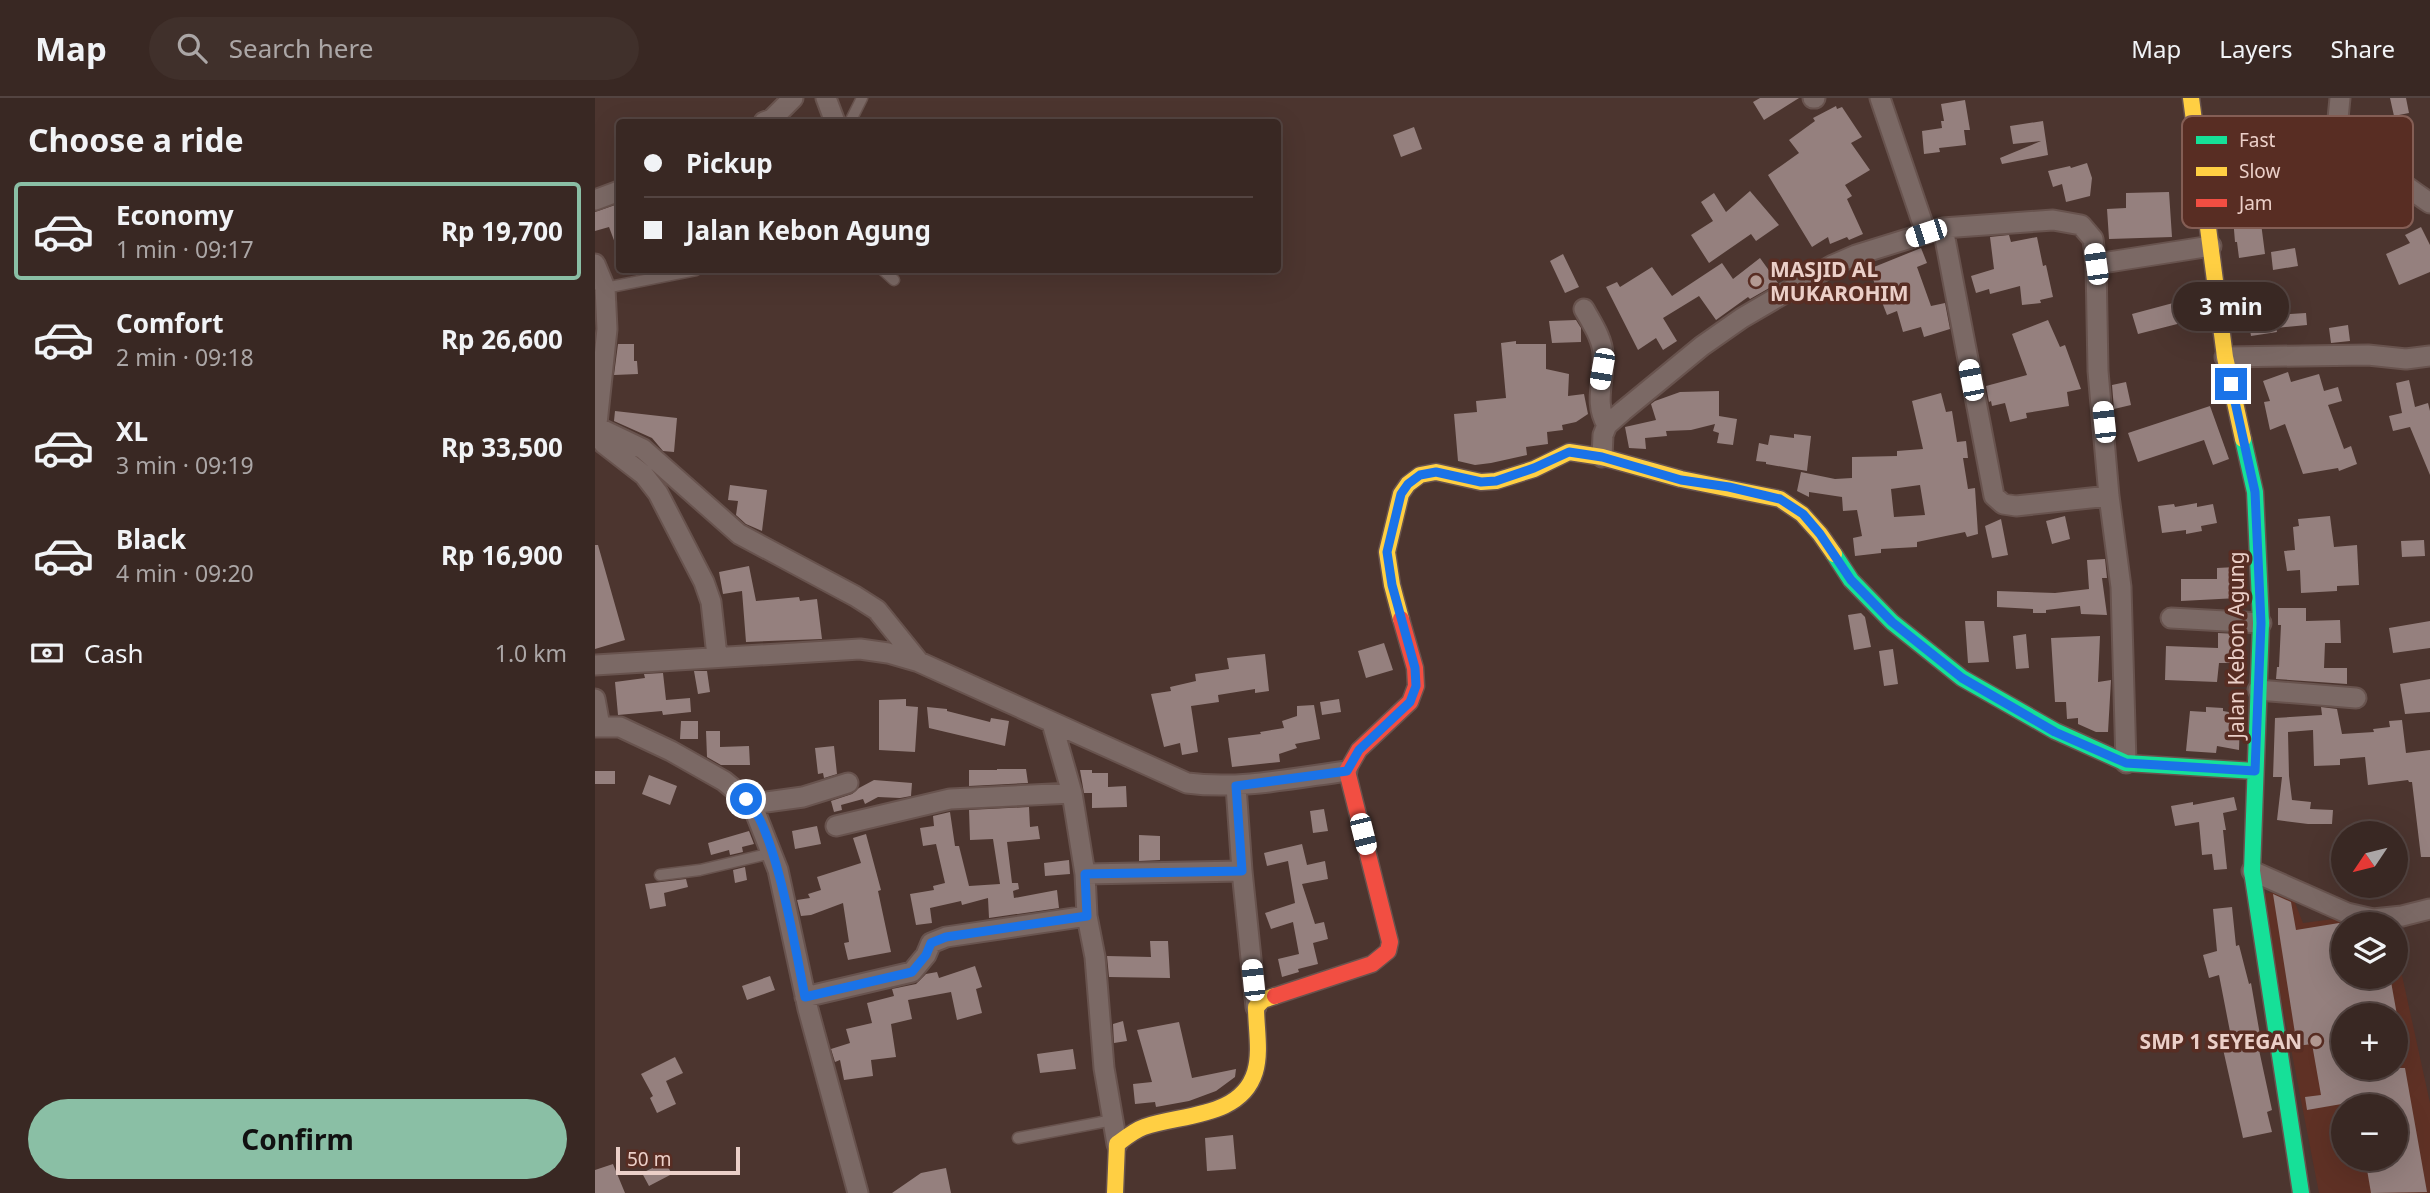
<!DOCTYPE html>
<meta charset="utf-8">
<style>
:root{--surface:#392823;--page:#40302b;--text:#f1f3f6;--muted:#aba6a6;--line:#534441;--accent:#8abfa5}
body{margin:0;font-family:"Noto Sans",sans-serif;background:var(--page);color:var(--text);height:100vh;display:flex;flex-direction:column;font-size:26px;white-space:nowrap}
*{box-sizing:border-box;margin:0}
p{font-size:23px;color:var(--muted)}
.icon{flex:none;width:38px;height:38px;fill:none;stroke:currentColor;stroke-width:2;stroke-linecap:round;stroke-linejoin:round}
.map{position:relative;flex:1;overflow:hidden}
.side{display:flex;flex-direction:column;background:var(--surface);width:595px}
.side>*{flex:none}
.top-card{position:absolute;left:21px;top:21px;width:665px;height:154px;border-radius:7px;box-shadow:0 7px 28px #0002,0 0 0 2px var(--line);display:grid;align-content:center;height:154px;padding:0 28px;background:var(--surface)}
.needle{width:46px;rotate:235deg}
.controls{position:absolute;left:1736px;top:723px;display:grid;gap:14px}
.controls a{display:grid;place-items:center;width:77px;height:77px;border-radius:50%;background:var(--surface);box-shadow:0 7px 28px #0002,0 0 0 2px var(--line);font-size:35px}
.scale{position:absolute;left:21px;bottom:18px;width:124px;box-sizing:border-box;padding-left:7px;border:4px solid #ebcfc8;border-top:0;font-size:19px;line-height:24px;white-space:nowrap;color:#ebcfc8;-webkit-text-stroke:5px #582d23;paint-order:stroke}
.end{position:absolute;width:32px;height:32px;margin:-16px;border:9px solid #1a73e8;background:#fff;box-shadow:0 0 0 4px #fff}
.from{border-radius:50%}
.bubble{position:absolute;height:49px;border-radius:24px;background:var(--surface);box-shadow:0 7px 28px #0002,0 0 0 2px var(--line);font-size:23px;font-weight:700;line-height:49px;text-align:center}
.car{position:absolute;width:21px;height:42px;margin:-21px -10px;border-radius:9px;box-shadow:0 0 5px 2px #0007;background:linear-gradient(#fff 24%,#345 0 40%,#fff 0 76%,#345 0 86%,#fff 0)}
.top-card b{display:flex;align-items:center;gap:24px;height:66px;font-size:26px}
.top-card b+b{border-top:2px solid var(--line)}
.top-card i{width:18px;height:18px;background:var(--text)}
ul{padding:0;list-style:none}
li{display:flex;align-items:center;gap:21px;height:98px;margin:0 14px 10px;padding:0 14px;border:4px solid transparent;border-radius:7px}
li div{flex:1}
li b{display:block;font-size:26px}
li em{font-style:normal;font-weight:700}
li.active{border-color:var(--accent)}
li>.icon{width:63px;height:63px;stroke-width:1.5}
h2{padding:0 28px;font-size:32px;line-height:84px}
.pay{display:flex;align-items:center;gap:18px;height:77px;padding:0 28px;font-size:26px}
.pay p{margin-inline-start:auto}
.button{display:flex;gap:14px;margin-top:auto;padding:14px 28px}
.button a{flex:1;height:80px;border-radius:42px;background:var(--accent);color:#111;font-size:28px;font-weight:700;line-height:80px;text-align:center}
header{display:flex;align-items:center;gap:42px;box-sizing:border-box;height:98px;padding:0 35px;background:var(--surface);border-bottom:2px solid var(--line)}
header strong{font-size:33px}
nav{display:flex;gap:38px;margin-inline-start:auto;font-size:24px}
.search{width:490px;height:63px;background:var(--page);display:flex;align-items:center;gap:18px;box-sizing:border-box;padding:0 24px;border-radius:38px;color:var(--muted);font-size:26px}
main{display:flex;flex:1;min-height:0}
.map>svg:first-child{display:block}
</style>
<header>
<strong>Map</strong>
<div class="search"><svg class="icon" aria-label="search" viewBox="0 0 24 24"><circle cx="10" cy="10" r="6"/><path d="M15 15l6 6"/></svg>Search here</div>
<nav><a>Map</a><a>Layers</a><a>Share</a></nav>
</header>
<main>
<section class="side">
<h2>Choose a ride</h2>
<ul>
<li class="active"><svg class="icon" aria-label="car" viewBox="0 0 24 24"><path d="M5 17H2v-5l4-1 3-4h7l3 4 3 1v5h-3M9 17h6M6 11h13"/><circle cx="7" cy="17" r="2"/><circle cx="17" cy="17" r="2"/></svg><div><b>Economy</b><p>1 min · 09:17</p></div><em>Rp 19,700</em></li>
<li><svg class="icon" aria-label="car" viewBox="0 0 24 24"><path d="M5 17H2v-5l4-1 3-4h7l3 4 3 1v5h-3M9 17h6M6 11h13"/><circle cx="7" cy="17" r="2"/><circle cx="17" cy="17" r="2"/></svg><div><b>Comfort</b><p>2 min · 09:18</p></div><em>Rp 26,600</em></li>
<li><svg class="icon" aria-label="car" viewBox="0 0 24 24"><path d="M5 17H2v-5l4-1 3-4h7l3 4 3 1v5h-3M9 17h6M6 11h13"/><circle cx="7" cy="17" r="2"/><circle cx="17" cy="17" r="2"/></svg><div><b>XL</b><p>3 min · 09:19</p></div><em>Rp 33,500</em></li>
<li><svg class="icon" aria-label="car" viewBox="0 0 24 24"><path d="M5 17H2v-5l4-1 3-4h7l3 4 3 1v5h-3M9 17h6M6 11h13"/><circle cx="7" cy="17" r="2"/><circle cx="17" cy="17" r="2"/></svg><div><b>Black</b><p>4 min · 09:20</p></div><em>Rp 16,900</em></li>
</ul>
<div class="pay"><svg class="icon" aria-label="cash" viewBox="0 0 24 24"><path d="M3 7h18v10H3z"/><circle cx="12" cy="12" r="2"/></svg>Cash<p>1.0 km</p></div>
<div class="button"><a>Confirm</a></div>
</section>
<div class="map">
<svg width="1835" height="1095" viewBox="0 0 1835 1095">
<rect width="100%" height="100%" fill="#4c352f"/>
<path fill="#5f3125" fill-rule="evenodd" d="M1695,792L1708,825L1793,814L1795,826H1748V878H1801V850L1835,1005V1095H1724L1666,796ZM1748,917H1801V970H1748ZM1748,1008H1801V1060H1748Z"/>
<path fill="#95807e" fill-rule="evenodd" d="M1165,0H1204L1169,22L1158,4Z
M1795,0H1811L1814,15L1799,18Z
M1370,2L1375,32H1369L1371,47L1344,50L1345,54L1329,56L1327,33L1347,30L1346,23H1349L1346,6Z
M1241,8L1242,11L1247,9L1267,39L1256,45L1275,72L1250,87L1257,98L1252,101L1268,136L1254,142L1252,139L1235,146L1233,139L1217,149L1173,77L1204,55L1194,42L1220,23L1218,20Z
M1448,23L1453,57L1407,66L1405,60L1446,43L1418,46L1415,28Z
M819,29L827,51L806,59L798,37Z
M1659,52L1662,77L1673,76L1679,123L1666,125L1670,156L1644,160L1642,144H1640L1636,95L1626,96L1622,63L1636,62L1635,56Z
M1492,65L1497,80L1495,98L1471,104L1467,86L1458,89L1453,73L1475,68L1476,70Z
M1155,93L1184,127L1161,143L1156,136L1114,165L1096,137L1118,123L1106,104L1119,95L1131,114Z
M1574,94L1577,139L1514,141L1512,111L1531,110V95Z
M23,106L24,152L23,153L14,129L0,133V114Z
M1826,129L1835,147V174L1804,187L1791,156L1815,145L1810,137Z
M1414,137L1416,144L1442,139L1448,168L1451,167L1458,199L1445,202L1446,205L1427,207L1425,188L1395,196L1394,191L1381,195L1376,178L1399,171L1395,139Z
M1326,150L1332,165L1322,169L1336,208L1350,205L1355,231L1329,239L1326,229L1308,234L1302,213L1292,217L1274,171Z
M1700,150L1703,168L1678,172L1676,154Z
M968,156L984,189L970,195L955,163Z
M1165,160L1183,185L1155,201L1153,199L1121,222L1104,198L1068,220L1082,243L1068,252L1061,240L1043,252L1011,189L1022,184L1025,189L1057,169L1077,198L1127,165L1138,181Z
M1692,195L1695,216L1711,215L1712,227L1681,230L1682,234L1656,238L1653,219L1666,217V214L1668,213L1667,198Z
M1593,201L1598,222L1543,236L1537,216Z
M981,222L986,230V244L957,245L954,223Z
M1453,222L1465,249L1470,247L1486,291L1472,294L1474,308L1431,315L1432,320L1415,324L1410,305L1397,308L1396,303L1394,304L1391,288L1432,277L1417,236Z
M1753,227L1755,243L1736,245L1734,230Z
M921,243V246H951V271L974,276L973,298L989,296L993,316L981,324L967,327L968,332L952,334L953,346L931,349L932,357L896,365L880,367L863,363L859,316L882,314L881,303L911,300L906,245Z
M23,246H39V263H42L43,276L19,277Z
M1693,274L1696,284L1724,276L1729,293L1743,289L1747,303L1733,307L1749,351L1756,348L1762,366L1744,373L1743,370L1708,376L1690,326L1675,332L1669,304L1675,303L1668,283Z
M1814,282L1820,309L1833,305L1835,313V377L1815,329L1798,333L1794,318L1807,315L1801,285Z
M1531,284L1536,307L1519,311L1517,287Z
M1124,293V318L1142,321L1138,347L1122,345L1124,335L1118,333L1120,326L1096,332L1071,333L1072,338L1050,340L1051,351L1034,350L1030,329L1061,322L1056,306L1060,303L1085,294Z
M1346,295L1351,314L1357,313L1362,344L1371,343L1373,360H1368L1373,391L1380,390L1383,436L1372,439L1370,434L1322,444V449L1286,451V455L1260,458L1258,440L1267,438L1262,412L1248,413L1247,399L1214,394V399L1202,393L1206,374L1240,381L1257,380V359L1302,358V353L1328,351L1317,303ZM1325,387L1330,417L1299,419L1296,391Z
M1615,308L1634,361L1618,367L1609,342L1543,364L1533,335Z
M20,313L82,320L79,354L68,353L57,340L19,323Z
M1199,336L1216,338L1212,373L1171,366V364L1161,363L1164,345L1173,347L1175,337L1199,340Z
M135,387L172,392L167,433L151,426L141,417L143,403L133,402Z
M1602,405V409L1618,406L1622,425L1606,428L1607,433L1591,436V432L1567,435L1563,408L1579,406L1580,409Z
M1470,418L1475,441L1457,446L1451,423Z
M1735,418L1739,449L1762,447L1764,487L1742,488V493L1706,495L1705,472L1692,473L1689,453L1700,452L1698,429L1704,428L1703,421Z
M1406,421L1413,457L1397,460L1390,428Z
M1829,442L1830,458L1807,459L1806,443Z
M0,447H3L30,542L0,551Z
M1510,461L1512,480H1507L1512,517L1486,516L1485,508L1451,512V515H1438V511L1402,509V493L1460,495L1494,491L1492,462Z
M154,468L161,503L204,499L205,503L222,501L227,541L151,544L147,493L128,496L124,474Z
M1641,469L1643,500L1586,503V481H1622V470Z
M1683,510H1711V523L1745,522L1746,545H1730L1729,570H1752V586L1681,581L1682,569H1684L1686,527H1683Z
M1266,515L1270,519L1276,549L1259,552L1253,517Z
M1370,523H1389L1394,564L1373,565Z
M1835,523V550L1798,555L1794,530Z
M1623,535L1643,536L1644,543L1638,542V565H1624L1622,584L1570,582L1571,548L1623,550Z
M1431,536L1434,570L1421,571L1418,538Z
M1505,538L1503,584L1516,582L1513,634H1501L1483,626V620L1472,621L1471,604H1460L1456,540Z
M789,545L798,572L771,580L763,553Z
M1298,551L1303,586L1289,588L1284,553Z
M670,556L674,593L660,595V591L623,597L624,604L596,608L603,654L587,657L585,645L569,649L556,596L576,593L575,589L601,583L600,576L634,571L632,560Z
M99,573H112L115,594L103,596Z
M68,575L71,602L95,600L96,614L68,617L67,613L23,617L20,584L50,580L49,576Z
M1835,581V614L1810,616L1805,586Z
M311,601V608L323,609L320,654L284,652V602Z
M744,601L746,614L727,617L725,604Z
M719,607L725,641L700,646L702,650L684,656L685,664L637,669L633,640L666,636L665,634L689,630L687,623L702,618V608Z
M332,609L352,611V613L395,624L396,620L414,623L410,648L334,630Z
M1611,609L1628,610V613L1645,616L1644,652L1622,648L1621,655L1591,653L1595,613L1611,614Z
M1726,609L1742,611L1747,636L1779,634L1778,631L1795,629L1794,623L1807,622L1811,655L1835,652V759H1826L1817,684H1814L1813,682L1773,687L1770,659L1745,661V667L1719,668L1718,632L1693,634L1694,678L1697,702L1716,704L1715,711L1738,712L1737,726H1713L1682,722L1687,679H1678L1680,620L1727,617Z
M86,623H103V641H85Z
M111,633H125V649L154,648L155,667H126L112,659Z
M239,648L242,676L229,680L228,675L223,676L220,650Z
M402,671H431L433,685L374,688V672H402Z
M485,672H497V675H513V689L531,688L532,709L497,710V695H489Z
M0,673H20V686H0Z
M54,677L82,688L75,707L47,696Z
M279,682L317,685L316,698L305,700L283,699L270,706L268,701L246,707L247,712L239,714L236,703L257,696L264,690Z
M1639,699L1642,712L1628,715L1631,732H1628L1632,771L1619,772L1617,756L1607,757L1604,724L1580,728L1576,708L1598,704V707Z
M434,709L435,729L443,728L445,741L412,744L417,785H423L424,791L418,793L419,800L462,792L464,810L394,820L393,800L367,807L366,803L335,810L337,825L321,827L315,796L339,792L338,788L350,785L341,746L328,748L325,730L339,728L338,718L355,714L360,748H364L374,788L405,786L398,741L375,742L374,712Z
M729,711L733,733L718,735L715,713Z
M222,728L226,746L200,751L197,733Z
M154,733L159,746L147,749L148,754L135,757L134,752L116,757L113,745Z
M271,736L286,792L283,793L296,854L253,862L249,845L254,844L248,805L216,817L206,818L202,802L215,800L213,796L226,792L222,779L266,765L258,740Z
M544,737L565,738V762L544,763Z
M707,746L712,767L730,763L733,781L707,786L720,826L729,824L733,841L718,845L723,866L703,871L704,874L687,879L683,861L704,856L698,824L676,831L670,815L700,805L693,763L672,768L669,755Z
M474,762L475,776L450,778L449,765Z
M150,769L152,782L140,785L138,772Z
M91,781L93,789L69,795L71,808L55,811L50,786Z
M1678,796L1696,804L1701,832L1744,825L1748,827V878H1795L1802,917H1748V970H1810L1832,1094L1776,1095L1770,1060H1801V1008H1765L1764,1003L1712,1012L1710,999L1726,997L1717,946L1702,948Z
M1637,809L1641,848L1644,847L1654,886L1656,885L1665,937L1661,938L1677,1012L1672,1014L1677,1034L1648,1040L1628,951L1638,949L1624,877L1614,880L1608,857L1622,853L1618,811Z
M555,843H573L575,880L514,879L512,858L556,859Z
M380,868L387,889L381,891L387,915L362,922L356,894L313,902L317,921L296,926L301,959L276,962L278,978L249,982L245,962L240,964L236,951L255,945L251,931L277,925L272,905L299,898L297,891L321,886L331,876L342,874L344,880Z
M175,878L180,892L152,902L147,888Z
M528,923L532,943L519,945L518,926Z
M584,924L597,980L641,971L640,979L621,993L594,1003L561,1009L560,1004L540,1006L538,986L557,984L542,932Z
M478,951L481,971L445,975L442,956Z
M80,959L88,975L71,983L81,1006L62,1015L55,1000L58,998L46,976Z
M638,1037L641,1071L612,1073L610,1040Z
M70,1064L77,1076L54,1088L47,1075Z
M18,1066L30,1095H0V1072Z
M351,1070L356,1095H297L326,1075Z"/>
<g fill="none" stroke-linecap="round" stroke-linejoin="round">
<g stroke="#68534e" stroke-width="13">
<path id="lane" d="M255,24L267,0
M288,172L299,182
M10,190L101,172
M65,777L105,772L177,755
M423,1040L518,1022"/>
</g>
<g stroke="#68534e" stroke-width="23">
<path id="street" d="M231,0L240,24
M1218,0H1220
M1285,0L1331,135
M169,24L177,21L198,0
M1741,41L1745,0
M1602,47C1626,42 1665,30 1687,30C1739,29 1793,77 1835,105
M0,102L24,93
M1348,130L1399,398L1408,406L1421,408L1514,398
M0,166L10,190L12,231L1,335L9,346L49,377L63,395L109,484L116,504L122,558
M1501,166L1616,148
M989,211C996,224 1008,241 1008,257C1010,282 998,304 1012,327
M1630,259L1773,257L1811,261L1835,258
M4,330L48,351L144,436L260,498L282,512L324,564
M1007,359L1008,337L1012,327L1028,313L1107,248L1147,220L1238,167L1261,157L1348,130L1458,122L1486,127L1498,141L1501,166L1503,273L1514,398L1526,489L1531,665
M1576,520L1666,525
M0,567L265,551L293,555L324,564L592,685C645,692 699,680 752,673
M1663,592L1761,600
M0,601L5,628
M457,625L477,695L490,776L492,818L500,859L509,970L522,1046
M0,629H25L76,653L129,683L157,706L183,772L213,911L263,1095
M641,688L647,773L661,909
M157,706L208,699L253,685
M241,728L355,701L477,695
M1657,773L1752,815L1778,821L1807,818L1835,811
M490,776L647,773
M210,899L317,874L331,857L336,845L351,839L492,818"/>
</g>
<g stroke="#68534e" stroke-width="19">
<path id="fast" d="M1648,341L1660,394L1666,525L1657,773L1706,1095
M1239,456L1256,482L1297,524L1367,580L1460,633L1531,665L1660,673"/>
</g>
<g stroke="#68534e" stroke-width="19">
<path id="slow" d="M1596,0L1630,259L1648,341
M806,521L797,487L792,454L806,396L813,386L825,377L841,374L886,384L901,383L939,371L974,354L1007,359L1086,381L1185,401L1207,416L1225,436L1239,456
M520,1095L522,1046C530,1040 540,1032 549,1029C586,1016 646,1020 660,974C666,954 661,930 661,909L668,902L680,898"/>
</g>
<g stroke="#68534e" stroke-width="19">
<path id="jam" d="M680,898L777,866L793,853L795,844L752,673L764,652L815,604L821,588L820,570L806,521"/>
</g>
<use href="#lane" stroke="#7b6965" stroke-width="10"/>
<use href="#street" stroke="#7b6965" stroke-width="19"/>
<use href="#fast" stroke="#16e098" stroke-width="16"/>
<use href="#slow" stroke="#ffcf43" stroke-width="16"/>
<use href="#jam" stroke="#f24e42" stroke-width="16"/>
</g>
<g fill="none" stroke-linecap="round" stroke-linejoin="round">
<path stroke="#1a73e8" stroke-width="9" d="M151,701C181,729 201,855 210,899L317,874L331,857L336,845L351,839L492,818L490,776L647,773L641,688L752,673L764,652L815,604L821,588L820,570L797,487L792,454L806,396L813,386L825,377L841,374L886,384L901,383L939,370L974,354L1007,359L1086,382L1134,389L1185,401L1208,416L1225,436L1256,482L1297,524L1367,580L1460,634L1531,665L1660,673L1666,525L1660,394L1636,286"/>
</g>
<g fill="#b39992" stroke="#582d23" stroke-width="2.5">
<circle cx="1161" cy="183" r="7"/>
<circle cx="1721" cy="943" r="7"/>
</g>
<g text-anchor="middle" dominant-baseline="central" stroke-width="7" stroke-linejoin="round" paint-order="stroke">
<g font-size="21" font-weight="bold" fill="#ebcfc8" stroke="#582d23" text-anchor="start">
<text x="1175" y="171">MASJID AL<tspan x="1175" dy="24">MUKAROHIM</tspan></text>
<text x="1707" y="943" text-anchor="end">SMP 1 SEYEGAN</text>
</g>
<g font-size="21" fill="#ebcfc8" stroke="#582d23">
<text transform="translate(1641 547) rotate(-90)">Jalan Kebon Agung</text>
</g>
</g>
<rect x="1587" y="18" width="231" height="112" rx="10" fill="#582d23" stroke="#845e55" stroke-width="2"/>
<rect x="1601" y="38" width="31" height="8" fill="#16e098"/>
<rect x="1601" y="69" width="31" height="9" fill="#ffcf43"/>
<rect x="1601" y="101" width="31" height="8" fill="#f24e42"/>
<g font-size="19" fill="#ebcfc8">
<text x="1644" y="49">Fast</text>
<text x="1644" y="80">Slow</text>
<text x="1644" y="112">Jam</text>
</g>
</svg>
<div class="controls">
<a><svg class="needle" viewBox="-14 -14 28 28"><path d="M0-13l5 13h-10z" fill="#e53935"/><path d="M0 13l5-13h-10z" fill="#aba6a6"/></svg></a>
<a><svg class="icon" aria-label="layers" viewBox="0 0 24 24"><path d="M12 4l9 5-9 5-9-5zM3 14l9 5 9-5"/></svg></a>
<a>+</a>
<a>−</a>
</div>
<div class="scale">50 m</div>
<i class="end from" style="left:151px;top:701px"></i>
<i class="end" style="left:1636px;top:286px"></i>
<div class="bubble" style="left:1578px;top:184px;width:116px">3 min</div>
<i class="car" style="left:1331px;top:135px;rotate:252deg"></i>
<i class="car" style="left:1501px;top:166px;rotate:352deg"></i>
<i class="car" style="left:1007px;top:271px;rotate:190deg"></i>
<i class="car" style="left:1376px;top:282px;rotate:349deg"></i>
<i class="car" style="left:1509px;top:324px;rotate:354deg"></i>
<i class="car" style="left:768px;top:736px;rotate:166deg"></i>
<i class="car" style="left:658px;top:882px;rotate:354deg"></i>
<div class="top-card">
<b><i class="from"></i>Pickup</b>
<b><i></i>Jalan Kebon Agung</b>
</div>
</div>
</main>
